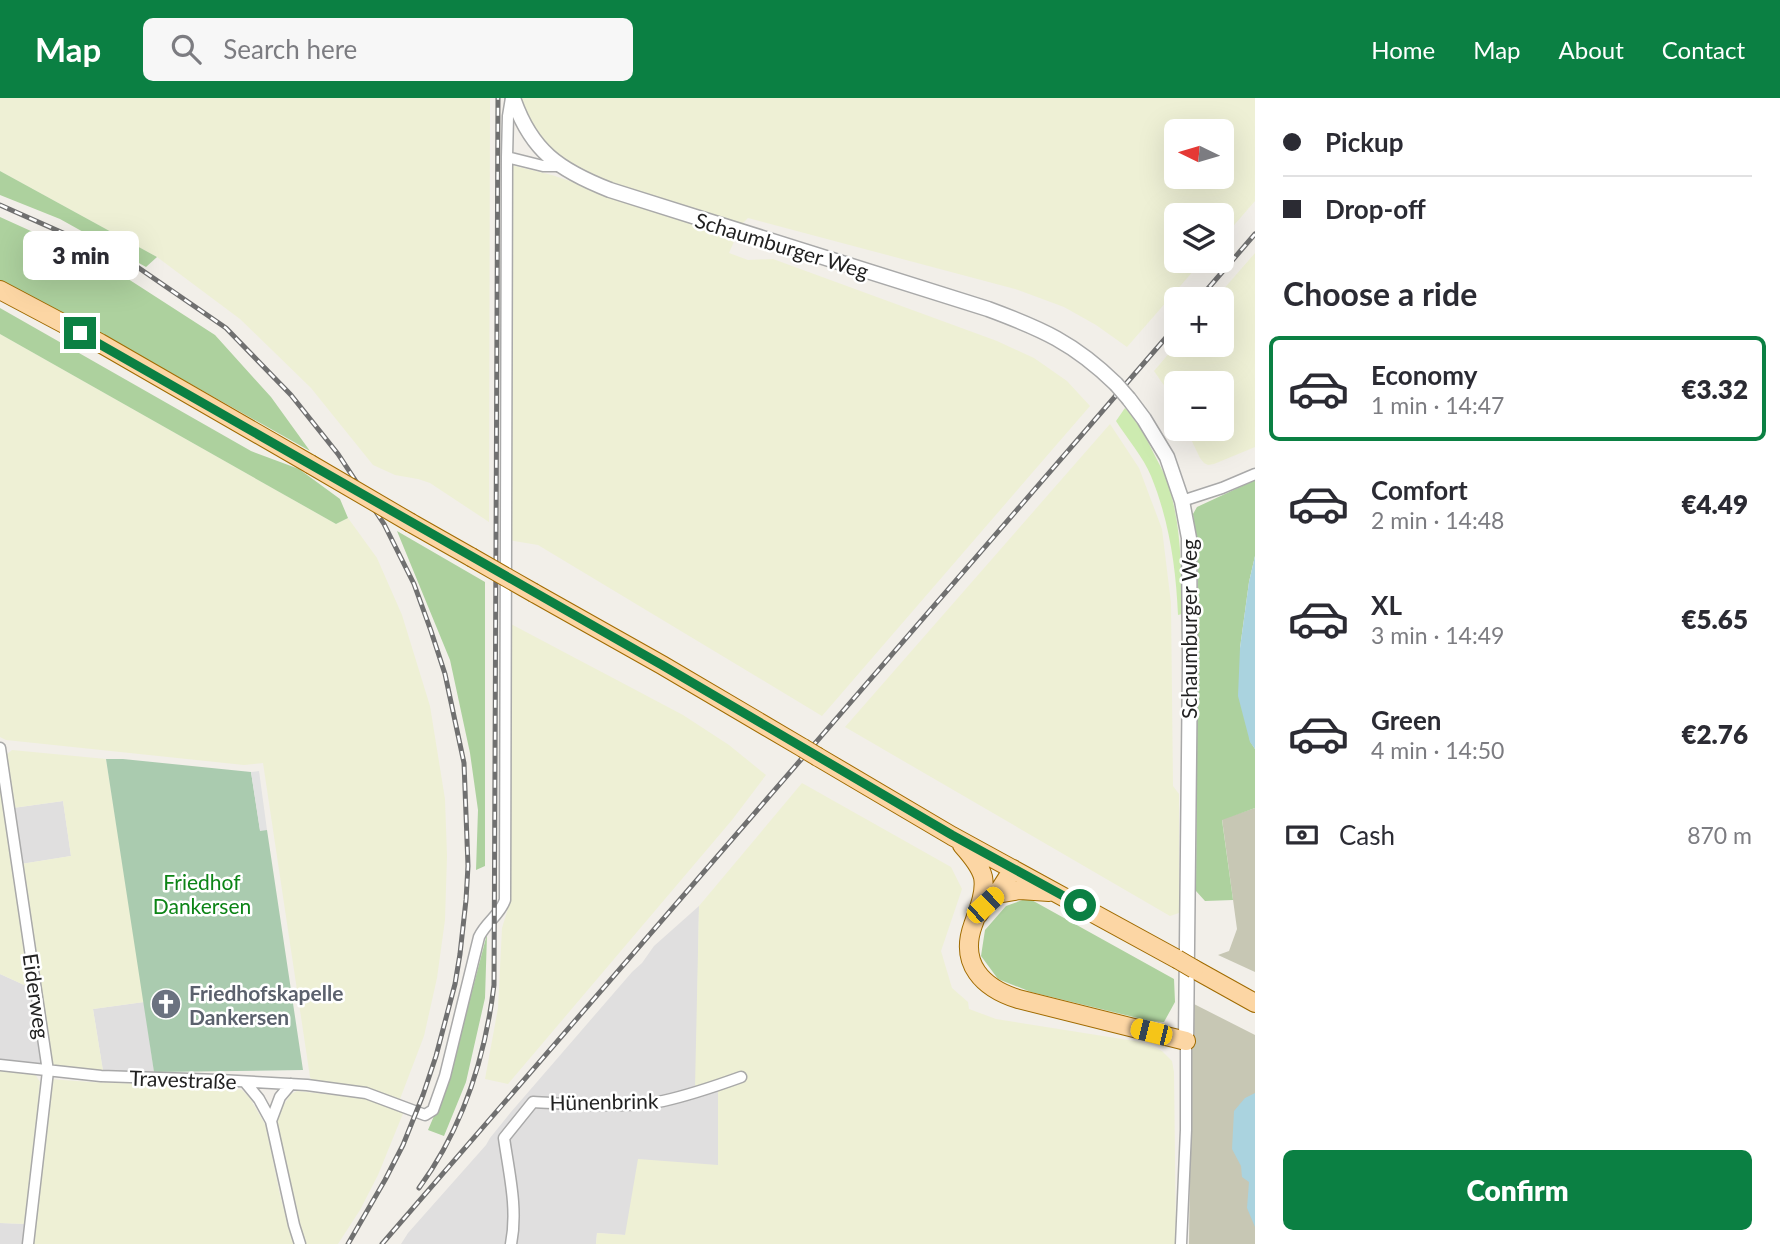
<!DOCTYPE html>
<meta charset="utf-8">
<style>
:root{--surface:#fff;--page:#f7f7f7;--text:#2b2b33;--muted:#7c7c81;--line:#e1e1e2;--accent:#0b8043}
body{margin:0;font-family:Lato,sans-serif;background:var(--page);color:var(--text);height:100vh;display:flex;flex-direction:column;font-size:26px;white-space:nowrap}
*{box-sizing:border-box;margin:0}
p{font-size:23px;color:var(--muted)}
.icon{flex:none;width:38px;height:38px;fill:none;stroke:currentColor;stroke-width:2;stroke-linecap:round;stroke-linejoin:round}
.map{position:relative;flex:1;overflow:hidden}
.drawer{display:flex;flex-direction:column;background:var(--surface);width:525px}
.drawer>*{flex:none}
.top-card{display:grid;align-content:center;height:154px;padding:0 28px;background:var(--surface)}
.needle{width:46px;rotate:275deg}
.tools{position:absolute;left:1164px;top:21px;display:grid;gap:14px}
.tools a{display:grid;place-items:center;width:70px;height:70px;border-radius:10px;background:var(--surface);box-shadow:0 7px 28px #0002;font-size:35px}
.end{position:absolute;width:32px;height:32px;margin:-16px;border:9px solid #0b8043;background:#fff;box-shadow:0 0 0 4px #fff}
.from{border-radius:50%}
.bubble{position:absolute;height:49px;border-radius:10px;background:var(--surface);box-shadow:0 7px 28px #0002;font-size:23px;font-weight:800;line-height:49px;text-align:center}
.car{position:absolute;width:21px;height:42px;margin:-21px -10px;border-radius:9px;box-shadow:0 0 5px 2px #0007;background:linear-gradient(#f5c518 24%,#345 0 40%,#f5c518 0 76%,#345 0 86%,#f5c518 0)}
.top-card b{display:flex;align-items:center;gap:24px;height:66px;font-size:26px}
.top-card b+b{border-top:2px solid var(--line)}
.top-card i{width:18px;height:18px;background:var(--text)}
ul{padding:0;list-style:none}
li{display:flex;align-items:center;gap:21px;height:105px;margin:0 14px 10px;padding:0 14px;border:4px solid transparent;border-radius:10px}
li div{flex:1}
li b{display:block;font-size:26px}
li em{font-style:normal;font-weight:800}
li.current{border-color:var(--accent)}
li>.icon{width:63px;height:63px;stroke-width:1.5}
h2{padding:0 28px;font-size:32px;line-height:84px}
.pay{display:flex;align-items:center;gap:18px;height:77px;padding:0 28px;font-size:26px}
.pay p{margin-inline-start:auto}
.cta{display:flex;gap:14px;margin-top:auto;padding:14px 28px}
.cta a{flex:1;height:80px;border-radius:10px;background:var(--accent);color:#fff;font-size:28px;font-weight:800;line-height:80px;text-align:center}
header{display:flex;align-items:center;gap:42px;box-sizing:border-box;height:98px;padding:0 35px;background:var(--accent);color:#fff}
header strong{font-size:33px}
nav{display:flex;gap:38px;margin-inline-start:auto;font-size:24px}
.search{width:490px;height:63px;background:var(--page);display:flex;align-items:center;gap:18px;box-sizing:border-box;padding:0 24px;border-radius:10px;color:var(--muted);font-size:26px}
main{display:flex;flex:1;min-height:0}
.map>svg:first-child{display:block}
</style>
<header>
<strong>Map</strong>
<div class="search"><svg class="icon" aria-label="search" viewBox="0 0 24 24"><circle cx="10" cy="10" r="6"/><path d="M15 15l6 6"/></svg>Search here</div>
<nav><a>Home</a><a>Map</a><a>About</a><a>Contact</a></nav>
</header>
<main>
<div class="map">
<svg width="1255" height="1146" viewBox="0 0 1255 1146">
<rect width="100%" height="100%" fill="#f2efe9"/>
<path fill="#e0dfdf" d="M63,703L71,758L21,766L13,710Z
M699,808L696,989L718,983V1068L625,1137L597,1135L596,1146H401L408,1135L486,1047L490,1040L511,1014L632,874L642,865L654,848Z
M0,876L33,891L42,966L39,969L0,963Z
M144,904L154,974L103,973L93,911Z
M0,1125L27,1126L25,1146H0Z"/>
<path fill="#c7c7b4" d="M1255,710V874L1218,857L1229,853L1237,831L1222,721Z
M1192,905L1255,937V1146H1189Z"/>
<path fill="#eef0d5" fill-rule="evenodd" d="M0,0H490L489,424L430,385L418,381L395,377L373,367L311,290L240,221L157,159L0,73Z
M521,0H1255V103L1222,141V117H1176V163H1202L1127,249L1096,227L1064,209L1015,191L748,120L742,126L604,83L577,72L552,52L530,25ZM1176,33H1222V79H1176Z
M511,67L552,77L736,139L729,155L748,162L773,161L997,243L1034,260L1067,283L1090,308L822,618L538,447L508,442Z
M1255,155V349L1214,366L1208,367L1204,365L1200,360L1186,331H1222V285H1176V309L1170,296L1154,273L1176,247H1222V201H1215Z
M0,236L336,426L348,420L377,460L402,517L430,608L445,701L447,758L445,822L437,880L424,938L400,1001L365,991L312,982L310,979L263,665L244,667L6,642L0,639Z
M1110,326L1139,370L1162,431L1171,505L1173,688L1179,696V815L1170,818L845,629Z
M509,525L683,617L729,647L766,677L732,722L508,986L485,981L498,910L502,830L509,807Z
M12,652L106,661L144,904L93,911L103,973L54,970L52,964L21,766L71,758L63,703L13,710L5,658Z
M0,677L33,891L0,876Z
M802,685L951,769L962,791L941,853L952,890L968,904L969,911L996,921L1141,944L1162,953L1172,963L1174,974L1176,1146H596L597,1135L625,1137L638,1061L718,1067V983L695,990L699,808Z
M0,971L35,976L40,984L27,1126L0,1125Z
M49,981L90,984L228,989L242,992L250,1000L266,1028L280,1097L294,1146H30Z
M297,993L371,1001L404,1013L378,1077L360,1112L338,1146H304L297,1126L275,1026L282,1009L291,996Z"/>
<path fill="#cdebb0" d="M1125,310C1138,324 1146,339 1154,356C1159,366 1165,376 1168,386C1182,428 1181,473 1182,516L1178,517C1176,469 1169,422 1151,378C1144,360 1126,339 1116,323Z"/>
<path fill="#add19e" d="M0,73L157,159L146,169L60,121L0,97Z
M0,119L108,168L215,237L271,299L310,353L77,222L0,183Z
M0,210L251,353L299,371L340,401L348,420L336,426L0,236Z
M1255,382V458L1249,484L1240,550L1250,643L1255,651V710L1222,722L1233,802L1205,803L1196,793L1198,469L1193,416L1197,409Z
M397,433L485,484V768L476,772L478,712L470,655L450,562Z
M1028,800L1174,881L1175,904L1164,924L1150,923L1031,894L998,881L981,858L985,832L1006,808Z
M487,836L485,900L466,984L444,1038L428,1032L448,985Z"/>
<path fill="#aacbaf" d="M106,661H123L251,674L260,732H267L303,972L154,974Z"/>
<path fill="#e2e2e2" d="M259,673L267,732L260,733L251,674Z"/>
<path fill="#aad3df" d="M1255,458V651L1250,644L1238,598L1240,550L1249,484Z
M1255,995V1129L1247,1110L1249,1084L1242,1079L1241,1068L1232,1051L1234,1013L1245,1000Z"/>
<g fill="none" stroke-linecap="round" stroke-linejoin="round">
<g stroke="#a9a9a9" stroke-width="13">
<path id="minor" d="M507,59L543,68H560
M1182,403L1222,390L1255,376
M0,650L48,973L28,1146
M0,967L101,978L219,982L307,987L366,995L425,1017L433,1012L445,978L479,839C486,824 500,817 505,802L507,59L508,18L511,0
M245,984L259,1001L271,1023
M291,986L280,999L271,1023L294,1127L300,1146
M511,1146C518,1111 509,1075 504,1040L533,1004C573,1006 624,1011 663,1003C690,997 716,988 741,979
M1181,1146L1186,1032V943"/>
</g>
<g stroke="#a9a9a9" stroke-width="17">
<path id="tertiary" d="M513,0C531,53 559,72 610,92L988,211C1042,231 1074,245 1116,286
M1129,301L1144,321L1167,359L1182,403L1189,440L1190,564L1186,943"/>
</g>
<g stroke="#a06b00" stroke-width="20">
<path id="primary" d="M0,192L100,245L310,366
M411,425L471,459
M534,495L662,567L803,650
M818,659L952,738L1177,861
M962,747C970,756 980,767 983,779C986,794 978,813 973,827C959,866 983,890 1018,901L1186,943
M997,796L1020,792L1049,794
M978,817L985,807L997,796L1013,771
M1194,871L1255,905"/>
</g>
<use href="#minor" stroke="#fff" stroke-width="10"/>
<use href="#tertiary" stroke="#fff" stroke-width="14"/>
<use href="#primary" stroke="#fcd6a4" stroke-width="18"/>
<g stroke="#707070" stroke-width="5">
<path id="rail" d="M0,107L133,166L226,230L291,297L338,356L384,426L414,486L431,533L445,576L464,665L468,768L466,802L460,856L455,886L436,958L423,997L403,1047L385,1082L348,1146
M1199,201L1255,136
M419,1090C463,1030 485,961 494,887L498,0
M382,1146L1176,228"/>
</g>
<use href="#rail" stroke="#fff" stroke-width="2.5" stroke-dasharray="8" stroke-linecap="butt"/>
<g stroke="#a9a9a9" stroke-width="17" stroke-linecap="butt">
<path id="tertiary-bridge" d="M1116,286L1129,301"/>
</g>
<g stroke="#a06b00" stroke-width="20" stroke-linecap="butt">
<path id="primary-bridge" d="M310,366L411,425
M471,459L534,495
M803,650L818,659
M1177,861L1194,871"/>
</g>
<use href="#tertiary-bridge" stroke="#fff" stroke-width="14"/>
<use href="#primary-bridge" stroke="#fcd6a4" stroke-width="18"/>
</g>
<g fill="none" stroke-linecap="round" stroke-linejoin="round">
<path stroke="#0b8043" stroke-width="9" d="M80,235L662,567L952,737L1080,807"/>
</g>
<defs>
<g id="church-disc" transform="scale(1.575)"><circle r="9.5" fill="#6b7280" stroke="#fff"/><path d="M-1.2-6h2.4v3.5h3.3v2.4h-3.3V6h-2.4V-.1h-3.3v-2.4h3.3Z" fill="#fff"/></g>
</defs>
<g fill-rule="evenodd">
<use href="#church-disc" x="166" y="906"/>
</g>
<g text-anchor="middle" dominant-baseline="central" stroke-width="5" stroke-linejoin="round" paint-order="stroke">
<g font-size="21" fill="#222" stroke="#fff">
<text transform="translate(782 147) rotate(17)">Schaumburger Weg</text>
<text transform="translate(1188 531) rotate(-90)">Schaumburger Weg</text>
<text transform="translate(37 898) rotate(82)">Eiderweg</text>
<text transform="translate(183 981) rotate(2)">Travestraße</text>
<text transform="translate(604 1003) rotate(-1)">Hünenbrink</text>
</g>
<g font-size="21" fill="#0c8416" stroke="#fff">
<text x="202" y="783">Friedhof<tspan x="202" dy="24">Dankersen</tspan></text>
</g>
<g font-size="21" font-weight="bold" fill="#5b616d" stroke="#fff" text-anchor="start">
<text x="189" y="894">Friedhofskapelle<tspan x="189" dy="24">Dankersen</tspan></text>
</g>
</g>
</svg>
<div class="tools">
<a><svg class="needle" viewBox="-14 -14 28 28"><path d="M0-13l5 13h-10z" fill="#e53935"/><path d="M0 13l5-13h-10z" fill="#7c7c81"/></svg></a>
<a><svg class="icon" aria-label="layers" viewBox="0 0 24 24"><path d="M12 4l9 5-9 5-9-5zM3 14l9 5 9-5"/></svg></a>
<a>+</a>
<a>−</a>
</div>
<i class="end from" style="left:1080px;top:807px"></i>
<i class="end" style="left:80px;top:235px"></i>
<div class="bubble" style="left:23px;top:133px;width:116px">3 min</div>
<i class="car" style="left:985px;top:807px;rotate:47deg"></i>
<i class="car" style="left:1151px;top:934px;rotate:284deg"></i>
</div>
<section class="drawer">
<div class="top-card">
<b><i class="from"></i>Pickup</b>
<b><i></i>Drop-off</b>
</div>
<h2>Choose a ride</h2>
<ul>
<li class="current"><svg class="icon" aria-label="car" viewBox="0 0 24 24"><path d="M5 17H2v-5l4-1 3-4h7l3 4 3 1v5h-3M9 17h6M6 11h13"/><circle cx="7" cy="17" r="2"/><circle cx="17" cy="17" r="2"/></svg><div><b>Economy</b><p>1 min · 14:47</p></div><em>€3.32</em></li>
<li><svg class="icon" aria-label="car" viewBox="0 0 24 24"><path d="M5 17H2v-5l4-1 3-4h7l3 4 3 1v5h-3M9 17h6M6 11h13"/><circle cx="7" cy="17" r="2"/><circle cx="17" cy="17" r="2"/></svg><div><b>Comfort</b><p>2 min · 14:48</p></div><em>€4.49</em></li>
<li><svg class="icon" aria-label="car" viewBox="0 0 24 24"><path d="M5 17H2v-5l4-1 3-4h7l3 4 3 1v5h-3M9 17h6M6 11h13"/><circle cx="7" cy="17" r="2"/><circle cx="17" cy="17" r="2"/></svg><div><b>XL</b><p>3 min · 14:49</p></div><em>€5.65</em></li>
<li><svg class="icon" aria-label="car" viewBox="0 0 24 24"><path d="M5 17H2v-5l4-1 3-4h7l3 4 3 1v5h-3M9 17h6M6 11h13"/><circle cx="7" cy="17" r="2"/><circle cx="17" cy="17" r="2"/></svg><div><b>Green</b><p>4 min · 14:50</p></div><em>€2.76</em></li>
</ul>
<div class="pay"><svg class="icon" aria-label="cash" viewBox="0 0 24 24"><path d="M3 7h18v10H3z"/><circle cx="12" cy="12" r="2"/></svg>Cash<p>870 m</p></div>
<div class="cta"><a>Confirm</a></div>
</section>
</main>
